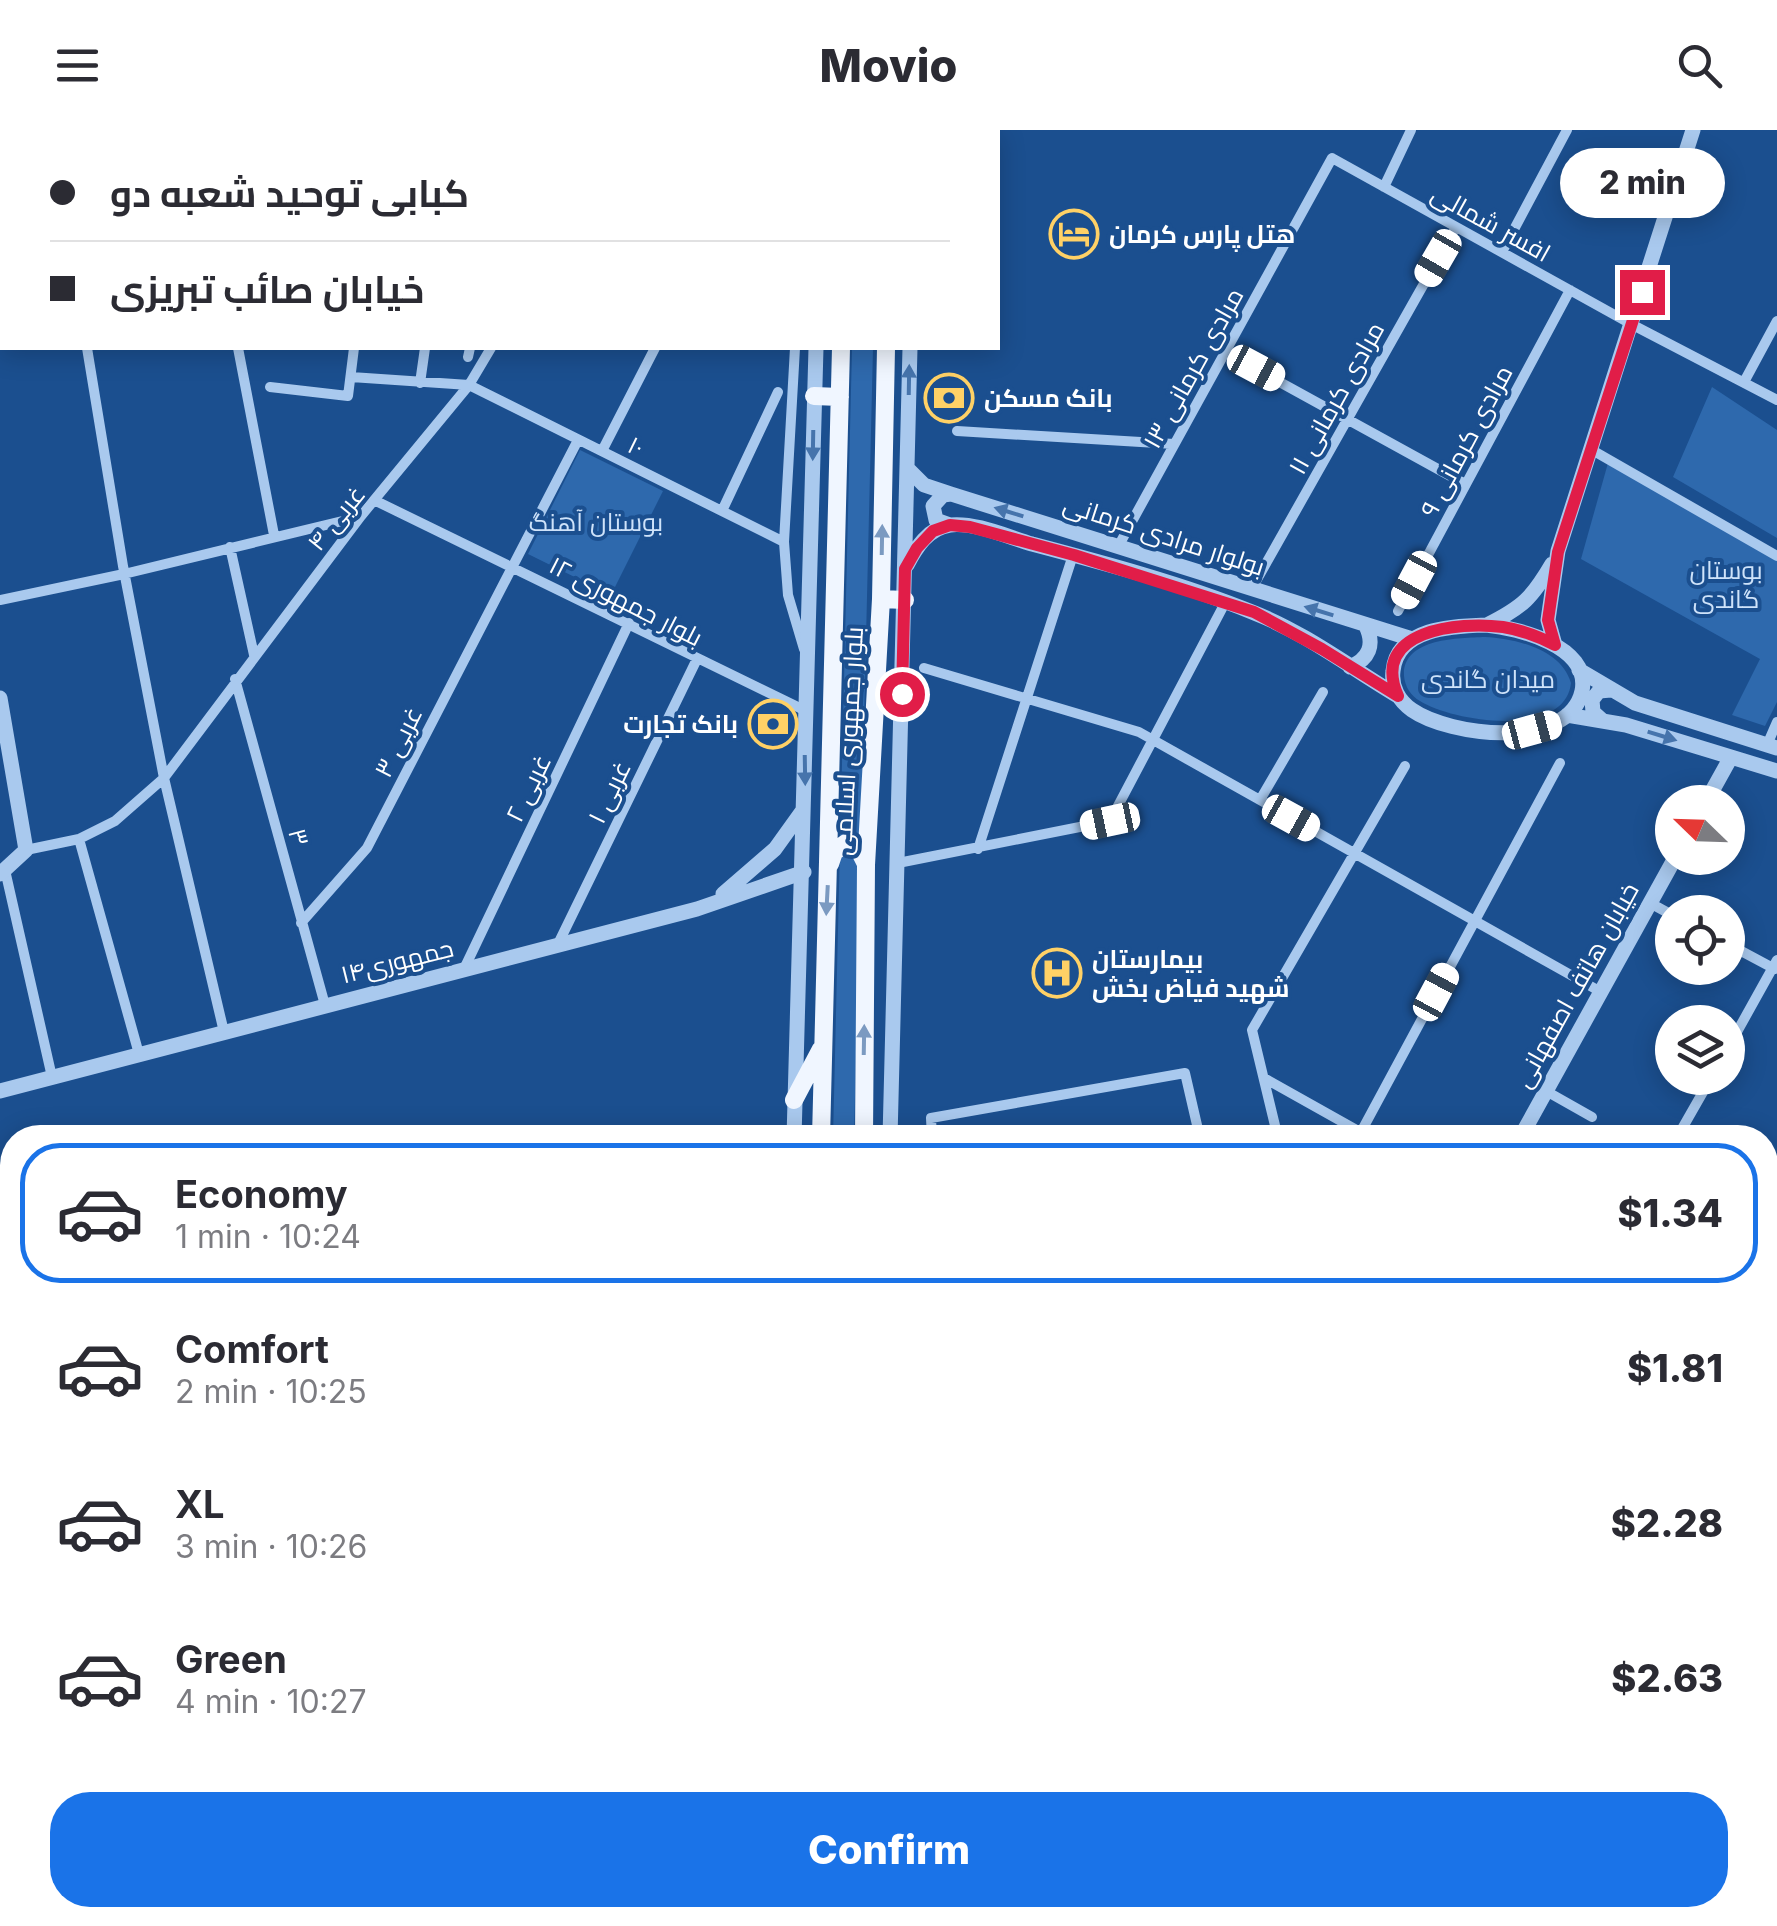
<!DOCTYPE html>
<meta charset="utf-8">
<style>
:root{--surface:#fff;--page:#f2f2f3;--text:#2b2b33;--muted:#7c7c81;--line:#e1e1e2;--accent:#1a73e8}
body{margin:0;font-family:Inter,Cairo,sans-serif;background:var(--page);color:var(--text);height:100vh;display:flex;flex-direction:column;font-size:38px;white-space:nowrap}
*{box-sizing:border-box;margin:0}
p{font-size:32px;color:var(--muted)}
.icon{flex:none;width:55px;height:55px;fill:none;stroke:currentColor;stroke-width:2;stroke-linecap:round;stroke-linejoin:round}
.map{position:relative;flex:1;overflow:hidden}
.panel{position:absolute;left:0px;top:995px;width:1778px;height:802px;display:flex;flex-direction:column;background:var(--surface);border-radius:40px 40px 0 0;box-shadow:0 5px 25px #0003}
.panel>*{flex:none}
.banner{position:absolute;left:0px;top:0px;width:1000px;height:220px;box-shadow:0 5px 25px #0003;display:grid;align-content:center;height:220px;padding:0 50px;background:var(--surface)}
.needle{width:65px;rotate:293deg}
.tools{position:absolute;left:1655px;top:655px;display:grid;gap:20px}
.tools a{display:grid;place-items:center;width:90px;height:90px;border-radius:50%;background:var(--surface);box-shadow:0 5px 25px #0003;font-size:50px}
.end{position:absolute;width:45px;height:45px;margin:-22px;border:12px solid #e11d48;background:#fff;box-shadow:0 0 0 5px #fff}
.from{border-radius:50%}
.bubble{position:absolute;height:70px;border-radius:35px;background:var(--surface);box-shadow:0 5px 25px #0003;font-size:32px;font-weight:800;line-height:70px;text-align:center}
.car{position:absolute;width:30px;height:60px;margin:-30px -15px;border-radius:12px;box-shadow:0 0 8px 2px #0007;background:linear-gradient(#fff 24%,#345 0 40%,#fff 0 76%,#345 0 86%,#fff 0)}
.banner b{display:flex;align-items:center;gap:35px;height:95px;font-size:38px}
.banner b+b{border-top:2px solid var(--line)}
.banner i{width:25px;height:25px;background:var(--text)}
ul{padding:18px 0 0;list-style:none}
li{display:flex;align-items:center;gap:30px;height:140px;margin:0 20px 15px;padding:0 30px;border:5px solid transparent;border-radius:40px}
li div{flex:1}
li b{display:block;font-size:38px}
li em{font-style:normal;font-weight:800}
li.on{border-color:var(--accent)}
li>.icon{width:90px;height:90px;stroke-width:1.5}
.cta{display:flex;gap:20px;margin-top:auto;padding:20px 50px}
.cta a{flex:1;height:115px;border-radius:40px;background:var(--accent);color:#fff;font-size:40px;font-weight:800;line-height:115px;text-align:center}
header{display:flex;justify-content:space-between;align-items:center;height:130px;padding:0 50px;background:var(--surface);font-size:45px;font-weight:800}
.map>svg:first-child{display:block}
</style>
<header><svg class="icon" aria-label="menu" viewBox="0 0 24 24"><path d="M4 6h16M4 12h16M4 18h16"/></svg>Movio<svg class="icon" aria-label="search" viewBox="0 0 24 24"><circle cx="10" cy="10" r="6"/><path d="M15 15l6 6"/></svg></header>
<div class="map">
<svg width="1777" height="1796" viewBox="0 0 1777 1796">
<rect width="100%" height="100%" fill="#1b4f8f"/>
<path fill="#2e69ad" d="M852,218H873L854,1007L833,1008Z
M1712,257L1777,300V408L1673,347Z
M580,320L663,361L611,465L528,424Z
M1608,333L1777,427V572L1765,596L1732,585L1760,529L1581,429Z
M1485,507C1517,509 1561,519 1571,553C1565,609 1453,592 1420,571C1411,566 1405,557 1404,546C1402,508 1459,508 1485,507Z
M0,1518L12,1519V1660H0Z"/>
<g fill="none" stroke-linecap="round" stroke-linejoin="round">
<path stroke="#a9c9ee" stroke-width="10" d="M148,0L149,2
M769,0L771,2
M455,2L456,0
M615,2L617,0
M1384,57L1411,0
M1502,122L1567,0
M0,181L2,180
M87,218L123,436L164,648L224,902
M238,218L274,405
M795,218L784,412L788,465L804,519
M1225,222L1465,354
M468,227L470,218
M351,247L469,255L784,412
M1744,252L1777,191
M420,253L425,218
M270,257L348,266L354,218
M957,301L1174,314
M1592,320L1777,426
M602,321L655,218
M376,371L804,580
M722,381L778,262
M1119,415L1332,28L1631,194L1777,270
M230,417L254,525
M1251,460L1456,97
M0,470L124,444L359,387
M1398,481L1570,160
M924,538L1139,602L1601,862
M235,549L325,875
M1767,615L1777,592
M1260,670L1323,562
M79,709L139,924
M978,719L1073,425
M26,720L79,709L115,691L164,648L361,386L469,255L491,218
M898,733L1110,691L1225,473
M5,740L52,947
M1650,773L1672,785
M301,793L367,718L578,310
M558,814L697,529
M1728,814L1775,839
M464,839L629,493
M1728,918L1777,830
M1264,948L1371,1008
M1546,961L1592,987
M1683,997L1711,948
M1361,1002L1560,633
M932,1008L931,988L1185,943L1200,1008
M1278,1008L1252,900L1405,636
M1765,1076L1777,1082
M1765,1134L1777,1112
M1765,1365L1777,1372"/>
<path stroke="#a9c9ee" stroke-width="15" d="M787,0L788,2
M931,2L932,0
M907,338L924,355L951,364L1412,509
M950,395L936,390L933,376L943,365L951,364
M907,435C916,418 928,398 950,395C975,392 1008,407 1032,414C1104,433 1183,454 1252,482C1304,502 1351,538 1398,566
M1486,495C1518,498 1591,516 1582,561C1569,621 1449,606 1412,580C1399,571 1391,557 1393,541C1397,498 1452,496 1486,495Z
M1487,495C1523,477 1532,468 1552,434
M1555,515L1548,490L1558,421L1693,0
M1350,537C1369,529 1375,515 1366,496
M1579,540L1635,573L1777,618
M0,568L26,720L0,744
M1567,585L1626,595L1777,641
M1602,590L1593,582L1592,570L1599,561L1611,560
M1706,672L1731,627
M723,764L775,719L803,680
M0,961L697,779L804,742
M794,1008L816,218
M890,1008L910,218
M1520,1008L1675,728
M766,1785L767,1796"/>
<path stroke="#d6e6fa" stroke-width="18" d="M1765,1751L1777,1754
M1765,1770L1777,1765
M0,1774H12
M100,1785L162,1796
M447,1785L721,1796
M813,1785L825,1796
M879,1785C901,1796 952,1795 978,1795C1066,1795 1154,1791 1242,1785
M338,1796H418
M1374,1796L1450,1785"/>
<path stroke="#f0f6ff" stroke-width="18" d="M849,2V0
M891,2V0
M814,266L840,267
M881,469L905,470
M830,734L834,722L846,713L859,720L866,734
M794,970L821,919
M821,1008L841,218
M864,1008L866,735L881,469L886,218
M806,1796V1785
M844,1796V1785"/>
</g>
<defs><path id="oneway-solid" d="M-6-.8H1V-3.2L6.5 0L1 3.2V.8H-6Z" transform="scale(2.5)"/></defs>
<g fill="#4674ac">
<use href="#oneway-solid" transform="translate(909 250) rotate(-89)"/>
<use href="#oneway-solid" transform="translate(813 315) rotate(91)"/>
<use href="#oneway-solid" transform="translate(1009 382) rotate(-163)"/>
<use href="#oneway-solid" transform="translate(1319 481) rotate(-163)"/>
<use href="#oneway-solid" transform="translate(1662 606) rotate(17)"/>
<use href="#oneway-solid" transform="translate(805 640) rotate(89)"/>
</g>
<g fill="#7b9ac1">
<use href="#oneway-solid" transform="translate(882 410) rotate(-89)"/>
<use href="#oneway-solid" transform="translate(827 770) rotate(93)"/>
<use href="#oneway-solid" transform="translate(864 910) rotate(-89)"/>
</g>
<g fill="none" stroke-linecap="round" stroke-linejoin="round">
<path stroke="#e11d48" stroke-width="12" d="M902,564L905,439L917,418L933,401L950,395L970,397L1074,425L1254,482L1322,519L1398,566C1369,500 1459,491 1503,497C1522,500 1538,506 1555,515L1548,490L1558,422L1642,162"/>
</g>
<defs>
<g id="hotel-ring" transform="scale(2.5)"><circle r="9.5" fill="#1b4f8f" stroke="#ffd166" stroke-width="1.5"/><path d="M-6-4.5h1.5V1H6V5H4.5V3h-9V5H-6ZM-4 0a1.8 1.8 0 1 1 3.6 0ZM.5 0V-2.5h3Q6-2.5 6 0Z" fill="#ffd166"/></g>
<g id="bank-ring" transform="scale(2.5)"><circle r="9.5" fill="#1b4f8f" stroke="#ffd166" stroke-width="1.5"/><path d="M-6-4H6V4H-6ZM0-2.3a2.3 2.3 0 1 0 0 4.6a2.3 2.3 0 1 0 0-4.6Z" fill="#ffd166"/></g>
<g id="hospital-ring" transform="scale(2.5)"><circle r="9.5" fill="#1b4f8f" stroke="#ffd166" stroke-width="1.5"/><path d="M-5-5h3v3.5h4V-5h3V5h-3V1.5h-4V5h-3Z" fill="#ffd166"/></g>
</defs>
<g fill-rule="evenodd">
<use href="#hotel-ring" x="1074" y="104"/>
<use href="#bank-ring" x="949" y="268"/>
<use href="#bank-ring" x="773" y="594"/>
<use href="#hospital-ring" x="1057" y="843"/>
</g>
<g text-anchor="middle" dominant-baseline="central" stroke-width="8" stroke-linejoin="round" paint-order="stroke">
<g font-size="25" fill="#fff" stroke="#1b4f8f">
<text transform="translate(1491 93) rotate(29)">افسر شمالی</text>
<text transform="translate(1193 238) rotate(-61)">مرادی کرمانی ۱۳</text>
<text transform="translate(1336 268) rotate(-61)">مرادی کرمانی ۱۱</text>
<text transform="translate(1466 311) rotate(-62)">مرادی کرمانی ۹</text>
<text transform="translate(636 316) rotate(26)">۱۰</text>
<text transform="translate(336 388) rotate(-51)">۴ غربی</text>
<text transform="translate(1164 405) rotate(18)">بولوار مرادی کرمانی</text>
<text transform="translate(626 471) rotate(27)">بلوار جمهوری ۱۲</text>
<text transform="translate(848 611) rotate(-87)">بلوار جمهوری اسلامی</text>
<text transform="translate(398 612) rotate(-63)">۳ غربی</text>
<text transform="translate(528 658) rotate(-64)">۲ غربی</text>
<text transform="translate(609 662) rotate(-64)">۱ غربی</text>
<text transform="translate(299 707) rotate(75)">۳</text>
<text transform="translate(397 831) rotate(-14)">جمهوری۱۴</text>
<text transform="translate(1576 855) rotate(-61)">خیابان هاتف اصفهانی</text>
</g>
<g font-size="25" font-weight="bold" fill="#fff" stroke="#1b4f8f" text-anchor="start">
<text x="1109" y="104">هتل پارس کرمان</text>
<text x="984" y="268">بانک مسکن</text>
<text x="738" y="594" text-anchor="end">بانک تجارت</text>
<text x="1092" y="829">بیمارستان<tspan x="1092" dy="29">شهید فیاض بخش</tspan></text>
</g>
<g font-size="25" fill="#cfe3fa" stroke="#1b4f8f">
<text x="596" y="392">بوستان آهنگ</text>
<text x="1726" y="440">بوستان<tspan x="1726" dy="29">گاندی</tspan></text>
<text x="1488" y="549">میدان گاندی</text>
</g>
</g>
</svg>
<div class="tools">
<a><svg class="needle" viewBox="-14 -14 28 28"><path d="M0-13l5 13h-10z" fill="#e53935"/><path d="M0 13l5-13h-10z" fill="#7c7c81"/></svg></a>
<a><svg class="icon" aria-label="locate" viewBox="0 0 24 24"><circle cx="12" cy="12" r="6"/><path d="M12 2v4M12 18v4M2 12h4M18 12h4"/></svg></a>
<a><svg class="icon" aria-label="layers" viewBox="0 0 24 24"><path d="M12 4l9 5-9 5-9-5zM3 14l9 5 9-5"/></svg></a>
</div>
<i class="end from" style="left:902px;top:564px"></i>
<i class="end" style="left:1642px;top:162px"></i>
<div class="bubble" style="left:1560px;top:18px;width:165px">2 min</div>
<i class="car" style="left:1438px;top:128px;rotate:210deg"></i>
<i class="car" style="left:1256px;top:238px;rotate:118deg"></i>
<i class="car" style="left:1414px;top:450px;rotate:208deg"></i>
<i class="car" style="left:1532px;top:600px;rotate:75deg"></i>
<i class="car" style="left:1291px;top:688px;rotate:119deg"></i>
<i class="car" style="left:1110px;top:691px;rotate:258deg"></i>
<i class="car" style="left:1436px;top:862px;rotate:28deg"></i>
<div class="banner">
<b><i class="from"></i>کبابی توحید شعبه دو</b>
<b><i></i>خیابان صائب تبریزی</b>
</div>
<section class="panel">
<ul>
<li class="on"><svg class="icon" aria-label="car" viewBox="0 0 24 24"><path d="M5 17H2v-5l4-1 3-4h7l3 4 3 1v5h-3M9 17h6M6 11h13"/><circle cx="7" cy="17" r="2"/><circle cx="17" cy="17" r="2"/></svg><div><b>Economy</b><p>1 min · 10:24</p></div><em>$1.34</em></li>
<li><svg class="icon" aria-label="car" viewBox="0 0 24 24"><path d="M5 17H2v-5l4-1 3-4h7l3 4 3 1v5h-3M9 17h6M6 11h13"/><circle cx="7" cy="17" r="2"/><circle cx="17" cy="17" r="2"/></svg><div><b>Comfort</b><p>2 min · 10:25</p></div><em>$1.81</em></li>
<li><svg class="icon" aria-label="car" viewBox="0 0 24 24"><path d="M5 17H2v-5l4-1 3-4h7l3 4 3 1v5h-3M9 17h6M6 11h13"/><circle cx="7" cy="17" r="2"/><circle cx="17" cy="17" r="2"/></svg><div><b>XL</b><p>3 min · 10:26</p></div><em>$2.28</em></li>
<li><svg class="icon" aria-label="car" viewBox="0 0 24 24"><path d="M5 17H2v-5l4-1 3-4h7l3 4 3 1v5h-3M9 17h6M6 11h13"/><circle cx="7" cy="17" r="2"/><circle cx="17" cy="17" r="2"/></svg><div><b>Green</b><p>4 min · 10:27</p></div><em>$2.63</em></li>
</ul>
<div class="cta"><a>Confirm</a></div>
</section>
</div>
